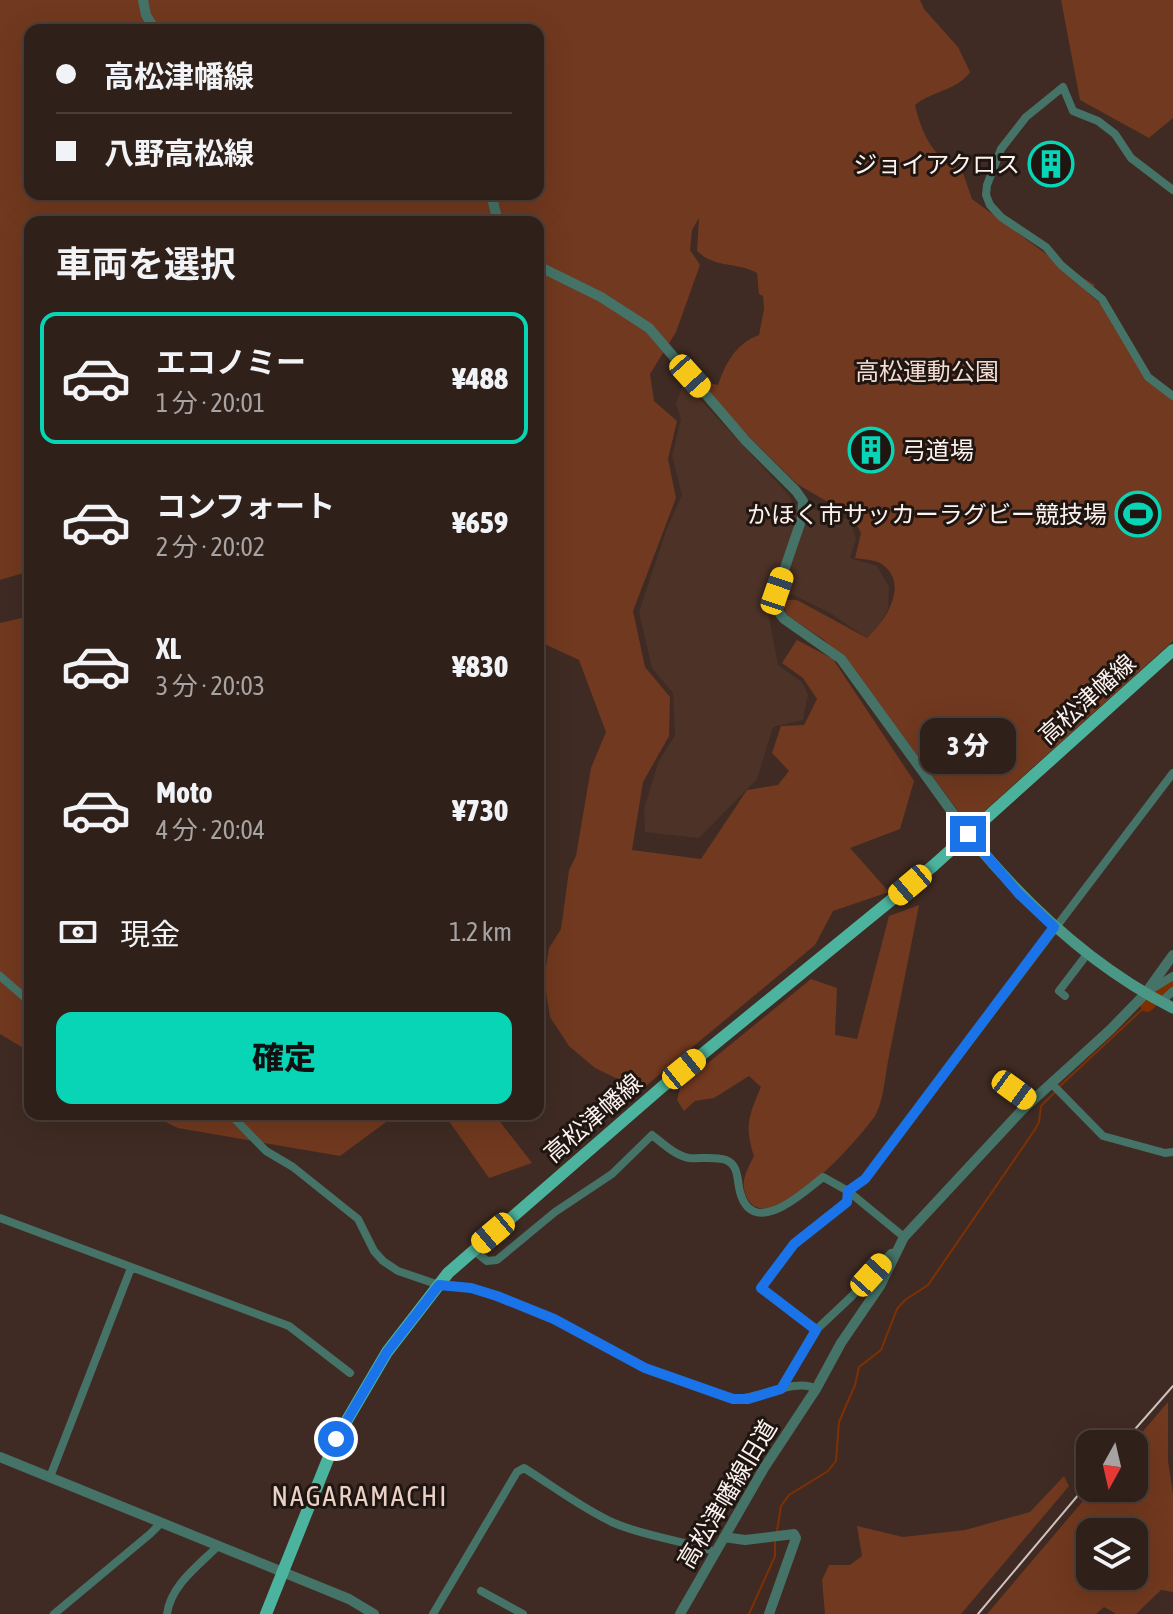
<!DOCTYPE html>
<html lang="ja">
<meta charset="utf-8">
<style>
:root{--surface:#2f201a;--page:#372823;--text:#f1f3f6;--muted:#a7a3a2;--line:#4a3e39;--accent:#08d5b5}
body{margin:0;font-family:"Asap Condensed","Noto Sans JP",sans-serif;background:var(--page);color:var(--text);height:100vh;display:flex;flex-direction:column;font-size:30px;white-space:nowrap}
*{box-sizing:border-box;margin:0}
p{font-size:26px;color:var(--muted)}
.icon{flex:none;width:44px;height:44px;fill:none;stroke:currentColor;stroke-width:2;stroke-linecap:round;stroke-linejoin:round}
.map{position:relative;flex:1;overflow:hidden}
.side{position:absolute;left:24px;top:216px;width:520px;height:904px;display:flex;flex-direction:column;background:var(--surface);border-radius:16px;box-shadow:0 8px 32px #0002,0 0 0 2px var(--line)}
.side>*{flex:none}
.top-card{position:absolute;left:24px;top:24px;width:520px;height:176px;border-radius:16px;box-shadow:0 8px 32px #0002,0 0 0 2px var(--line);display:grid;align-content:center;height:176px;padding:0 32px;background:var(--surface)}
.needle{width:52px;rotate:188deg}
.fabs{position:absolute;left:1076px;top:1430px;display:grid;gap:16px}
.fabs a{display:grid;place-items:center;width:72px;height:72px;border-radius:16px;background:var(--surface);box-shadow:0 8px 32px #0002,0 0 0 2px var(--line);font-size:40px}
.end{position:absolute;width:36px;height:36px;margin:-18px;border:10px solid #1a73e8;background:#fff;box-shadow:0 0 0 4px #fff}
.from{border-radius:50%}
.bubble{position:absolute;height:56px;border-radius:16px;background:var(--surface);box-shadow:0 8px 32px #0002,0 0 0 2px var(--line);font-size:26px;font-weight:800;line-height:56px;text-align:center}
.car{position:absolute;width:24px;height:48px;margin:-24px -12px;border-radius:10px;box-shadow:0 0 6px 2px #0007;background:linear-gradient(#f5c518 24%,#345 0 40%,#f5c518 0 76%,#345 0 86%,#f5c518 0)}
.top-card b{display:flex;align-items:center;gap:28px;height:76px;font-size:30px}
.top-card b+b{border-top:2px solid var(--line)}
.top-card i{width:20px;height:20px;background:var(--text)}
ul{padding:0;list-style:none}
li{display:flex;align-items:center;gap:24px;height:132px;margin:0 16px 12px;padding:0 16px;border:4px solid transparent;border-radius:16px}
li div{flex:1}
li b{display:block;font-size:30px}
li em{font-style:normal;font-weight:800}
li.current{border-color:var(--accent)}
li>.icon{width:72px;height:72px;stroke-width:1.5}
h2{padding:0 32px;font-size:36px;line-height:96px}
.pay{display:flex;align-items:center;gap:20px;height:88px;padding:0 32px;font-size:30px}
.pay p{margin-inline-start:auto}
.primary-button{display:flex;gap:16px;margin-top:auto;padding:16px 32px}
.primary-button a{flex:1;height:92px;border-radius:16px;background:var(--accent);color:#111;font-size:32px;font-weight:800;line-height:92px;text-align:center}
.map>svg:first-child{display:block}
</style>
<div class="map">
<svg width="1173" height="1614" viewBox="0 0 1173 1614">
<rect width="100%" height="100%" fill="#3f2b23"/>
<path fill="#4d3227" d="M684,382L787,493L793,503L850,520L856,539L850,558L877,566L889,587L888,609L876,630L867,638L830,613L792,594L766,602L778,665L802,682L808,695L803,720L773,727L757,779L699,838L645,832L644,809L658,763L675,735L673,693L652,668L639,612L667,528L682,495L672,456L681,419L676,403Z"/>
<path fill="#71391f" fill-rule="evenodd" d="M0,0H920L924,9L958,47L970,72C958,90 932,91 915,105C921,132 934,161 962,170L972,199L1061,265L1095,285L1088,293L1102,305L1145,378L1173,398V641L979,816L964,819L857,674L824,640L788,616L780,600H797L867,638C886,621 911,582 880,563C874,560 862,559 855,558L861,533L852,516L797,484L738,426L704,387L706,382L718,385C726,363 735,344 759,335L764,309L763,296L759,294L757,273C735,261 716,269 697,251L699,218L692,230L690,250L700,265L676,332L650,374L654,401L677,421L668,459L676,498L633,611L645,667L670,697L669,736L643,782L632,850L701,859L747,790L778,785L789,771L772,753L781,726L804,725L817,699L803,678L782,663L797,640L833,659L914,781L900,829L850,848L889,892L833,911L815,945L641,1090L595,1068L569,1046L550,1017L544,979L549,948L561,929L569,870L576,856L591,768L606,732L579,660L538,641V222H30V571L0,580ZM30,30H538V194H30Z
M1061,0H1173V118L1149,138L1080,100Z
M30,616V1052L0,1034V623Z
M919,905C909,956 899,1006 889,1056C885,1074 884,1101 875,1116C860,1138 774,1236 749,1201C738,1185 746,1172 754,1156C744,1126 749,1115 761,1087L749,1076L714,1098L695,1101L684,1111L677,1100L681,1085L811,979L837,988L835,1035L857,1039L889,916Z
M149,1114H397L340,1156L178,1128Z
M444,1114H494L532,1163L489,1178Z
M1168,1402V1461L1173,1494V1592L1161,1590L1136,1614H1116L1104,1607L1096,1614H987L1094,1488H1134V1444H1132ZM1090,1532H1134V1576H1090Z
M1064,1476L1069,1486L961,1614H825L822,1580L829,1565H850L862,1556L857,1526L903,1537L965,1530L1030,1512Z"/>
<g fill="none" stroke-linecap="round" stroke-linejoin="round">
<path stroke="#7f3003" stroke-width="2" d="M1060,1086L1147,1005
M777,1531L781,1506L789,1495L828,1471L836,1461L839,1422L855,1385L859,1367L881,1350L897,1309L905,1300L928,1285L1034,1131L1039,1122L1041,1106L1056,1091
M749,1614L775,1556V1542"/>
<path stroke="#7f3003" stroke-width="14" d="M1147,1005L1162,990L1173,983"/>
<path stroke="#457368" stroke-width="8" d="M1173,190L1131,158L1115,134L1098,121L1073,111L1063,87L1026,117L1001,149L987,185L986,195L990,205L1001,217L1046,247L1061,265L1102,299L1148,377L1173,396
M0,976L30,1002
M1150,990L1173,976
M1065,996L1059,991L1088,953
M1161,1002L1173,991
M998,1078L1030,1102
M1051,1083L1103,1136L1165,1153L1173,1152
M230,1114L266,1151L293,1167L358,1219L374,1251L383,1261L398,1271L439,1285L471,1288L497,1296L554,1319L645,1368L733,1399C756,1400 797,1377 816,1389
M0,1218L289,1326L350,1373
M473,1250L487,1261L497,1260L555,1212L612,1174L652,1135C662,1143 676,1156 689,1158C701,1159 714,1156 726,1160C739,1165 737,1181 740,1192C753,1240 804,1192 823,1177L848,1191L904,1237
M816,1330L761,1288L794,1244L847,1202L848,1191L865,1179L1173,773
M781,1389L816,1330L851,1297L891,1253L897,1252
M50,1477L131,1268
M481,1591L523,1614
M54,1614L150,1534L161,1523
M167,1614C171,1585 198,1566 218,1546
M433,1614L517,1472L524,1468C553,1486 583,1509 614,1523C647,1537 682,1540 716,1552"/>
<path stroke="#457368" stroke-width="10" d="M143,0L146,15L155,30
M491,194L498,222
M538,266L601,297L649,328L745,440L796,491L803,501L802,518L777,591C774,604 776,609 784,619L841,659L968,834
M0,1457L349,1599L374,1614
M724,1537L745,1540L794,1534L796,1538L769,1614
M680,1614L764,1468L816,1389L841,1343L880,1286L904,1237L1022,1110L1110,1030L1145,994L1173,955"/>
<path stroke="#4a9786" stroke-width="11" d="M968,834C1025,904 1092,967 1173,1008"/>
<path stroke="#4cb49e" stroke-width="12" d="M266,1614L336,1439L387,1352L448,1273L662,1087L933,866L1173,650"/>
<path stroke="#d0c2bd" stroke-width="2" d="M1122,1444L1173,1386
M978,1614L1090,1481"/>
</g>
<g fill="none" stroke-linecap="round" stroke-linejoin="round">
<path stroke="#1a73e8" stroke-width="10" d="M336,1439L387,1352L439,1285L471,1288L497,1296L554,1319L645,1368L733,1399H748L781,1389L816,1330L761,1288L794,1244L847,1202L848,1191L865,1179L1054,927L1019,894L968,834"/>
</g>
<defs>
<g id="building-ring" transform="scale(2.3)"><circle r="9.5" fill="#1f1612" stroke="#08d5b5" stroke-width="1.5"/><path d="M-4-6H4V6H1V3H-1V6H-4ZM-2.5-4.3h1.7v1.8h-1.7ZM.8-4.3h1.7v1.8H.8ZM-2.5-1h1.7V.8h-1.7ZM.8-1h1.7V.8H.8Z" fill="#08d5b5"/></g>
<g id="stadium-ring" transform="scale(2.3)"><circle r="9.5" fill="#1f1612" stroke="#08d5b5" stroke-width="1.5"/><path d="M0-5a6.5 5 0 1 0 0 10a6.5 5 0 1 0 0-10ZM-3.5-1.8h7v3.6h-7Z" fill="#08d5b5"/></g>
</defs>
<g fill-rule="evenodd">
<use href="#building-ring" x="1051" y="164"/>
<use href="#building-ring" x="871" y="450"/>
<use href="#stadium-ring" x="1138" y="514"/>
</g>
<g text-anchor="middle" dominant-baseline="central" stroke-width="6" stroke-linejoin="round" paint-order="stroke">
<g font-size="24" fill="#fdf2ee" stroke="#1f1612" text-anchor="end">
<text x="1020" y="164">ジョイアクロス</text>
<text x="902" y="450" text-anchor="start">弓道場</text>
<text x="1107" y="514">かほく市サッカーラグビー競技場</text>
</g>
<g font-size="24" fill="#f4dcd2" stroke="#1f1612">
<text x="927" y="371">高松運動公園</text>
</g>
<g font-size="24" fill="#fdf2ee" stroke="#1f1612">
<text transform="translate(1087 699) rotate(-42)">高松津幡線</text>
<text transform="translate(593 1118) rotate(-41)">高松津幡線</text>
<text transform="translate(727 1494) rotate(-59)">高松津幡線旧道</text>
</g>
<g font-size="28" letter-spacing="2" fill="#ead0c5" stroke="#1f1612">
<text x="360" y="1496">NAGARAMACHI</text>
</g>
</g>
</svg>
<div class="fabs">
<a><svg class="needle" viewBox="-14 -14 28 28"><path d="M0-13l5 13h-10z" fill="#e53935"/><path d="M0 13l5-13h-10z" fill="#a7a3a2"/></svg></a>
<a><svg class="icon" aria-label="layers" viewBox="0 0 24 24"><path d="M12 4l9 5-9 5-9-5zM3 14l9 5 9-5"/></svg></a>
</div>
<i class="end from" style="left:336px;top:1439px"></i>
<i class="end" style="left:968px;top:834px"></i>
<div class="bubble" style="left:920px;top:718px;width:96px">3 分</div>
<i class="car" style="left:690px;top:376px;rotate:138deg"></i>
<i class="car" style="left:777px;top:591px;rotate:19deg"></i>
<i class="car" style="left:910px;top:885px;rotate:230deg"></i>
<i class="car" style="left:684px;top:1069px;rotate:51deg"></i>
<i class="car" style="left:1014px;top:1090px;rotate:126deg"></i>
<i class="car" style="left:493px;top:1233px;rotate:230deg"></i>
<i class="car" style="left:871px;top:1275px;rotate:42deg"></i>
<div class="top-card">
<b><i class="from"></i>高松津幡線</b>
<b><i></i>八野高松線</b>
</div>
<section class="side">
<h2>車両を選択</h2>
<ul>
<li class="current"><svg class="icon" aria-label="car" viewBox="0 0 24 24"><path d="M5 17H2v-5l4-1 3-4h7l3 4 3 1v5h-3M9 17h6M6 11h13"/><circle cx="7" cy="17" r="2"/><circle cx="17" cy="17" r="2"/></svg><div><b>エコノミー</b><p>1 分 · 20:01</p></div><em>¥488</em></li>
<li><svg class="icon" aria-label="car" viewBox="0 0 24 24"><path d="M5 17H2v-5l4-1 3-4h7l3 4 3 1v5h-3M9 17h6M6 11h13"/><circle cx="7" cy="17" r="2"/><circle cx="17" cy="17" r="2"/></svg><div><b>コンフォート</b><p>2 分 · 20:02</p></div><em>¥659</em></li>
<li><svg class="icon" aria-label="car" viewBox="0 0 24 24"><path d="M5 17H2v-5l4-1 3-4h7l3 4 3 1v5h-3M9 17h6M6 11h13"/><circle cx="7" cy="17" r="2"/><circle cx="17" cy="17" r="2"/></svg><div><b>XL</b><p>3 分 · 20:03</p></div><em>¥830</em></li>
<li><svg class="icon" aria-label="car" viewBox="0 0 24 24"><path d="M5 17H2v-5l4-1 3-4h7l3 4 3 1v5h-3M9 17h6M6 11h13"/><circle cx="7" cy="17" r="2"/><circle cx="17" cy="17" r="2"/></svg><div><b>Moto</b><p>4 分 · 20:04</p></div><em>¥730</em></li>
</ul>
<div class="pay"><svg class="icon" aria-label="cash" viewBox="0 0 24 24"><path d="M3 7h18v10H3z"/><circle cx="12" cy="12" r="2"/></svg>現金<p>1.2 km</p></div>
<div class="primary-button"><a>確定</a></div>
</section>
</div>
